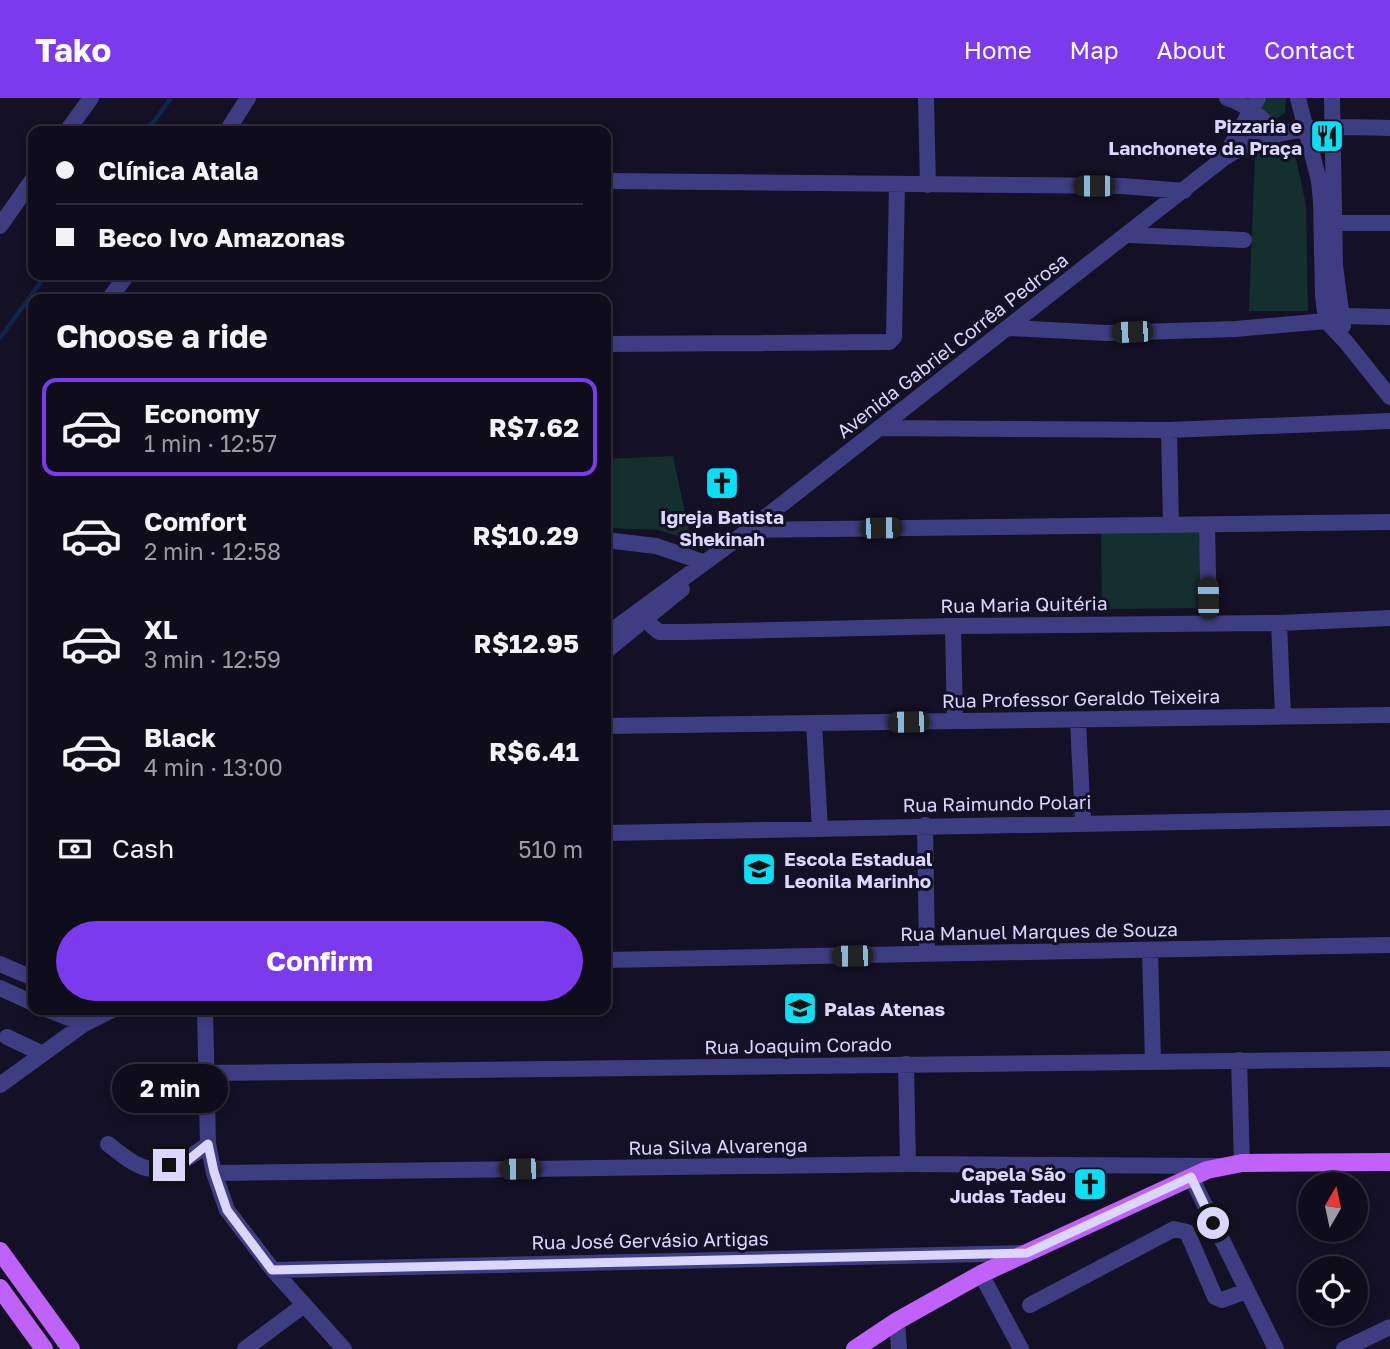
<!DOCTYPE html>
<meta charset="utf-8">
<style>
:root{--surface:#0f0c1c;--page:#1d1a29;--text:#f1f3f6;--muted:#9b9ba3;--line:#2f2c3b;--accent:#7c3aed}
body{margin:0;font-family:"Golos Text",sans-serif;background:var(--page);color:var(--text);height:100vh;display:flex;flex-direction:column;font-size:26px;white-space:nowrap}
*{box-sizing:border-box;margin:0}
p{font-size:23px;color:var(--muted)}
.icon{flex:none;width:38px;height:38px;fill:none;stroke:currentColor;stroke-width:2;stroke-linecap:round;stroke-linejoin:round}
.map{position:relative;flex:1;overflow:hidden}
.drawer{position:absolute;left:28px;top:196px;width:583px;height:721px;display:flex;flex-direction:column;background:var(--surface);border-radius:14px;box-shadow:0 4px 10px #0003,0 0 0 2px var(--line)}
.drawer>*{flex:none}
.banner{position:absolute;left:28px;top:28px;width:583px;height:154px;border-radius:14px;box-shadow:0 4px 10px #0003,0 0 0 2px var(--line);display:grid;align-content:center;height:154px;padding:0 28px;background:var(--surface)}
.needle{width:46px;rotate:9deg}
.buttons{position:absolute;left:1298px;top:1074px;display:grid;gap:14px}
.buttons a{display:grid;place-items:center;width:70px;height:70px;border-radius:50%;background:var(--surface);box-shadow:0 4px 10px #0003,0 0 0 2px var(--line);font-size:35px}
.end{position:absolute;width:32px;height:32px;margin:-16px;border:9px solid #dad6fd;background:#111;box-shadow:0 0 0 4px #111}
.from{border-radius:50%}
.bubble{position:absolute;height:49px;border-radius:24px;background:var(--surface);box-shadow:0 4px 10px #0003,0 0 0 2px var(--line);font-size:23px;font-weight:700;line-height:49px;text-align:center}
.car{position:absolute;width:21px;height:42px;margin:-21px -10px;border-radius:9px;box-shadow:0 0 5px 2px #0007;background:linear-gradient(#222 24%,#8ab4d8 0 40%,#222 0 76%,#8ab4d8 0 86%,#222 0)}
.banner b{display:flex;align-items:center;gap:24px;height:66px;font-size:26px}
.banner b+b{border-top:2px solid var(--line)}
.banner i{width:18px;height:18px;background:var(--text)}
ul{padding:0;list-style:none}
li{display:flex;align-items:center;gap:21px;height:98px;margin:0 14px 10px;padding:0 14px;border:4px solid transparent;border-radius:14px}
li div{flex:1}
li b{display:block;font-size:26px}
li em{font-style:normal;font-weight:700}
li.on{border-color:var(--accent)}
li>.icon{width:63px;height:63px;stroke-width:1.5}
h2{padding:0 28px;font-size:32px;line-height:84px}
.pay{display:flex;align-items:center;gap:18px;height:77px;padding:0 28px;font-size:26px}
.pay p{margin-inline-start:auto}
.primary-button{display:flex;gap:14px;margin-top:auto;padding:14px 28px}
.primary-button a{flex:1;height:80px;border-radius:42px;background:var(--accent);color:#fff;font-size:28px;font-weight:700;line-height:80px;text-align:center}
header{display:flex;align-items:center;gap:42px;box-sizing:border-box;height:98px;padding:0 35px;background:var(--accent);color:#fff}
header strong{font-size:33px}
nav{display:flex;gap:38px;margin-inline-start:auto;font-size:24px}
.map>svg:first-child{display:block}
</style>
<header>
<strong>Tako</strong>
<nav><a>Home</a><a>Map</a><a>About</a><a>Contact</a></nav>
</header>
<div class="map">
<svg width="1390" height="1251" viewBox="0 0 1390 1251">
<rect width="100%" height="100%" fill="#141025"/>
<path fill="#132f2e" d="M1261,0H1286L1285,15L1276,21L1281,49L1293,47L1306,107L1308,213H1249L1255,54L1264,50L1276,49L1272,21L1261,16Z
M673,358L691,442L658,432L606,430V361Z
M1199,429L1203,510L1102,511L1101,430Z"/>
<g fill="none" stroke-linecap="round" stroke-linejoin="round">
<path stroke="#102649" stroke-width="4.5" d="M147,33L171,0
M0,240L46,177"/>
<path stroke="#3f3d82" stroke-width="16" d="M926,0L928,87
M1227,0C1248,7 1263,20 1277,36
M1298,0L1319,83L1321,104L1323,197L1326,223L1346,244L1390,299
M1332,0L1335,168L1343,228
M67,33L91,0
M227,33L248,0
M1224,60L1258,0
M606,83L1122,88L1184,93
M1334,125H1390
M0,128L33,81
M1129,137L1244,142
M109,201L127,177
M1010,230L1106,235L1235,231L1326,223L1342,218L1390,219
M606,246L889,244L894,239L897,87
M879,330L1169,332L1390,323
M1169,332L1171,427
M1207,427L1209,525
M749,432L1390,424
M606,442L656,448L703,464
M645,522L659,534H685L953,528L1279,525L1390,520
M1279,525L1283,618
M953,528L955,622
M606,537L749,432L1224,60C1236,53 1249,44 1263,40C1304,27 1348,29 1390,30
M606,553L682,491
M1078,623L1083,725
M814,626L820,731
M606,628L1390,617
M925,727L927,856
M606,735L1390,720
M1150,852L1153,963
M606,862L1390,847
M0,866L33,880
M0,890L33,905
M49,912L84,926
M205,912L208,1046L214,1075L227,1112L273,1172L344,1251
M7,939L43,956
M1239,962L1242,1065
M906,966L908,1066
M206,975L1390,961
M0,987L84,926L112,912
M108,1046C120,1055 136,1070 152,1071C171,1073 194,1057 208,1046
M214,1075L908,1066L1217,1068
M1191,1079L1276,1251
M273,1172L1025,1155
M981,1176L1021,1251
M1030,1207L1174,1131L1187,1134L1215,1199L1222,1202L1246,1193
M897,1223L899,1251
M245,1251L304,1207
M1344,1251L1390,1229"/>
<path stroke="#bf62f9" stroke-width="18" d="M0,1153L71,1251
M0,1190L44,1251
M855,1251L897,1223L981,1176L1207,1072L1242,1065L1390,1064"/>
</g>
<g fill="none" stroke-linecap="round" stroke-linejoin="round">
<path stroke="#dad6fd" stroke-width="9" d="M169,1067L187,1063L208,1046L214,1074L227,1112L272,1172L1027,1155L1191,1079L1213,1125"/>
</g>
<defs>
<g id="restaurant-square" transform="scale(1.75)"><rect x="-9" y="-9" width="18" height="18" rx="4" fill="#0ae0f5" stroke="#141025"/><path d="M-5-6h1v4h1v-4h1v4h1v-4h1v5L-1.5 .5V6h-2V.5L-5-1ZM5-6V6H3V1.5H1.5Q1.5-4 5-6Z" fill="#111"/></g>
<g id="church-square" transform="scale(1.75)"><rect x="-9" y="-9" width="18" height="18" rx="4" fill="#0ae0f5" stroke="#141025"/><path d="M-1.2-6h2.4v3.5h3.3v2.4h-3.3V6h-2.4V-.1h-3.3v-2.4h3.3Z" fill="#111"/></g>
<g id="school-square" transform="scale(1.75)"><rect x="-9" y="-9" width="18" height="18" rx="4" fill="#0ae0f5" stroke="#141025"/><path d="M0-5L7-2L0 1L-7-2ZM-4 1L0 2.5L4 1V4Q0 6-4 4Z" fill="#111"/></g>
</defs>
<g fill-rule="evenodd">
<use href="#restaurant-square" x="1327" y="38"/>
<use href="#church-square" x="722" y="385"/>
<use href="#school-square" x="759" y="771"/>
<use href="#school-square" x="800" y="910"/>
<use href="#church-square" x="1090" y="1086"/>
</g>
<g text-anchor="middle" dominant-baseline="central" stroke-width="6" stroke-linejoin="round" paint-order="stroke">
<g font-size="19" font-weight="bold" fill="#dad6fd" stroke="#141025" text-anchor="end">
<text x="1302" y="27">Pizzaria e<tspan x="1302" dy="22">Lanchonete da Praça</tspan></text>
<text x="722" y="418" text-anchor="middle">Igreja Batista<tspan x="722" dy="22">Shekinah</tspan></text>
<text x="784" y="760" text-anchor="start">Escola Estadual<tspan x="784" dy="22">Leonila Marinho</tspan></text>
<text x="824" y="910" text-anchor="start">Palas Atenas</text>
<text x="1066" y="1075">Capela São<tspan x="1066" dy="22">Judas Tadeu</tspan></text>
</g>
<g font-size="19" fill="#dad6fd" stroke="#141025">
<text transform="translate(952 247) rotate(-38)">Avenida Gabriel Corrêa Pedrosa</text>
<text transform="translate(1024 506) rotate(-1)">Rua Maria Quitéria</text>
<text transform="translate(1081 600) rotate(-1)">Rua Professor Geraldo Teixeira</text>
<text transform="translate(997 705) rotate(-1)">Rua Raimundo Polari</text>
<text transform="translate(1039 833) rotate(-1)">Rua Manuel Marques de Souza</text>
<text transform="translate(798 947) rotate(-1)">Rua Joaquim Corado</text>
<text transform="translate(718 1048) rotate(-1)">Rua Silva Alvarenga</text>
<text transform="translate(650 1142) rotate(-1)">Rua José Gervásio Artigas</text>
</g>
</g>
</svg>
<div class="buttons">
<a><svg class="needle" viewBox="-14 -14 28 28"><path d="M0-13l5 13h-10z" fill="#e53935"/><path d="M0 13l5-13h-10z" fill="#9b9ba3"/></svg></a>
<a><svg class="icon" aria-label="locate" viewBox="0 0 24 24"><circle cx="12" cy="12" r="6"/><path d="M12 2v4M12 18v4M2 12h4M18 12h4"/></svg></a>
</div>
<i class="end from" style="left:1213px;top:1125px"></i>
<i class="end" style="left:169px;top:1067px"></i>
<div class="bubble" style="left:112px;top:966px;width:116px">2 min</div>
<i class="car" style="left:1094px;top:88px;rotate:270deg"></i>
<i class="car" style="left:1132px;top:234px;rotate:268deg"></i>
<i class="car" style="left:881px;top:430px;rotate:89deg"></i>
<i class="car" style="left:1208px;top:500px;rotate:359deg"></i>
<i class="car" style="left:908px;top:624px;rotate:269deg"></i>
<i class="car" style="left:852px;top:858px;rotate:269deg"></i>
<i class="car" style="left:520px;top:1071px;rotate:269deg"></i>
<div class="banner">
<b><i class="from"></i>Clínica Atala</b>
<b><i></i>Beco Ivo Amazonas</b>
</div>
<section class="drawer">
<h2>Choose a ride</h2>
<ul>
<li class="on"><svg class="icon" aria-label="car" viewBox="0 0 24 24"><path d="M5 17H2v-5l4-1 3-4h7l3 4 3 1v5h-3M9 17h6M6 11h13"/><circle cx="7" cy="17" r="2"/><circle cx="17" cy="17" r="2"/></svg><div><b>Economy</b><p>1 min · 12:57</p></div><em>R$7.62</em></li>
<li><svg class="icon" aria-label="car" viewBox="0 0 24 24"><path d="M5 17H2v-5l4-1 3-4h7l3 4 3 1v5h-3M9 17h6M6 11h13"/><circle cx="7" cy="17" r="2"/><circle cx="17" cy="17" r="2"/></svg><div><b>Comfort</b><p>2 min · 12:58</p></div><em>R$10.29</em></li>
<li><svg class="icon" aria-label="car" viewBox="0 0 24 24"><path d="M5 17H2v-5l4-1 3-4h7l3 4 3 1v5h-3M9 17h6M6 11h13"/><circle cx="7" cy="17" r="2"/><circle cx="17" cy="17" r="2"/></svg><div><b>XL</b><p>3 min · 12:59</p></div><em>R$12.95</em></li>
<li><svg class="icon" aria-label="car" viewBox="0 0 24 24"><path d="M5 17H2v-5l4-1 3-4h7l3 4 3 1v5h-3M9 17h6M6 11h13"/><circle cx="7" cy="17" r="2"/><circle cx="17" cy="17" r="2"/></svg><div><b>Black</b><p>4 min · 13:00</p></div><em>R$6.41</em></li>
</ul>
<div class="pay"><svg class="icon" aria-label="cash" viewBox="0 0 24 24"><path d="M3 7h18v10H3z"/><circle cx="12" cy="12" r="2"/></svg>Cash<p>510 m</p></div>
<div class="primary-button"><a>Confirm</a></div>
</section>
</div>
